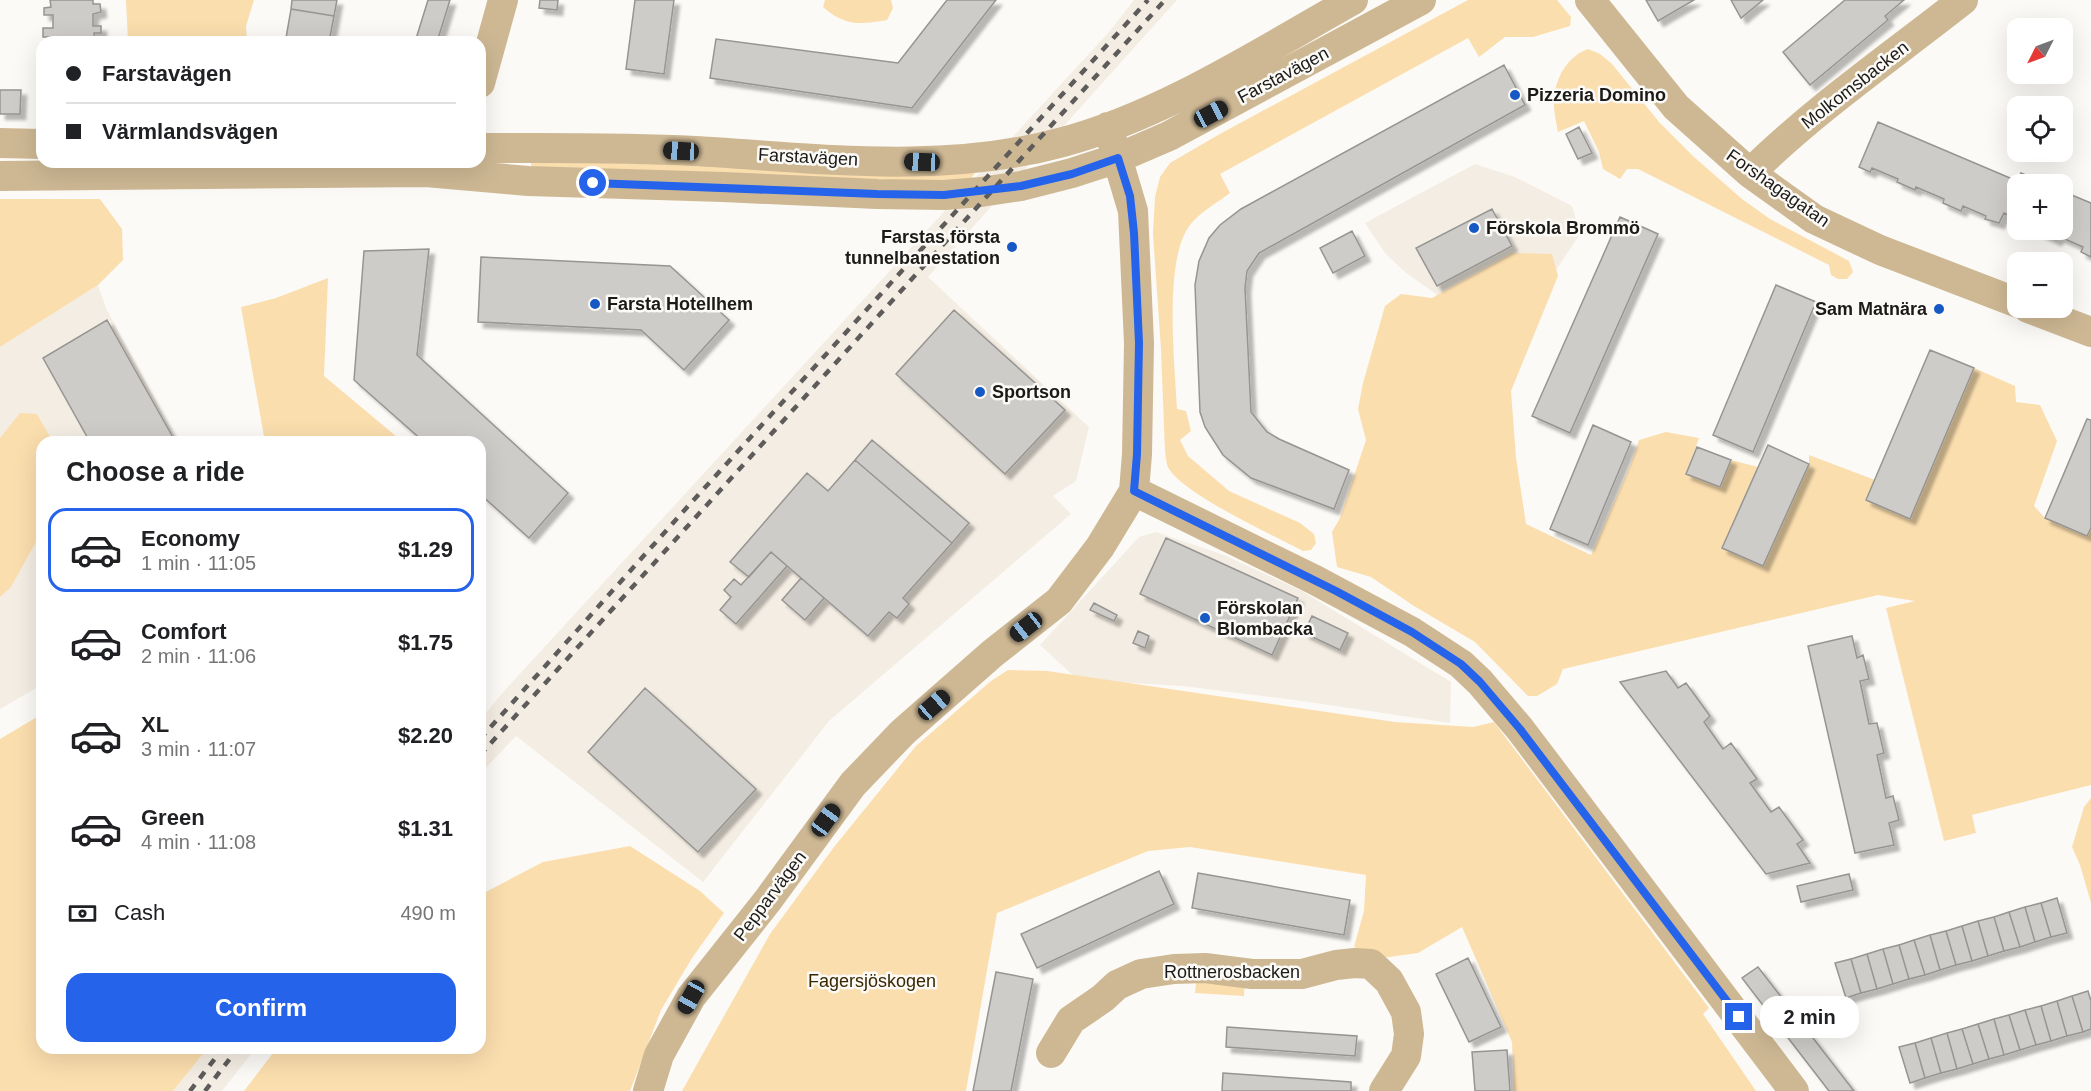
<!DOCTYPE html>
<meta charset="utf-8">
<style>
:root{--surface:#fff;--page:#f2f2f2;--text:#202124;--muted:#757577;--line:#e0e0e0;--accent:#2563eb}
body{margin:0;font-family:Helvetica,sans-serif;background:var(--page);color:var(--text);height:100vh;display:flex;flex-direction:column;font-size:22px;white-space:nowrap}
*{box-sizing:border-box;margin:0}
p{font-size:20px;color:var(--muted)}
.icon{flex:none;width:33px;height:33px;fill:none;stroke:currentColor;stroke-width:2;stroke-linecap:round;stroke-linejoin:round}
.map{position:relative;flex:1;overflow:hidden}
.side{position:absolute;left:36px;top:436px;width:450px;height:618px;display:flex;flex-direction:column;background:var(--surface);border-radius:18px;box-shadow:0 6px 24px #0002}
.side>*{flex:none}
.hud{position:absolute;left:36px;top:36px;width:450px;height:132px;border-radius:18px;box-shadow:0 6px 24px #0002;display:grid;align-content:center;height:132px;padding:0 30px;background:var(--surface)}
.needle{width:39px;rotate:228deg}
.fabs{position:absolute;left:2007px;top:18px;display:grid;gap:12px}
.fabs a{display:grid;place-items:center;width:66px;height:66px;border-radius:12px;background:var(--surface);box-shadow:0 6px 24px #0002;font-size:30px}
.end{position:absolute;width:27px;height:27px;margin:-14px;border:8px solid #2563eb;background:#fff;box-shadow:0 0 0 3px #fff}
.from{border-radius:50%}
.bubble{position:absolute;height:42px;border-radius:18px;background:var(--surface);box-shadow:0 6px 24px #0002;font-size:20px;font-weight:600;line-height:42px;text-align:center}
.car{position:absolute;width:18px;height:36px;margin:-18px -9px;border-radius:8px;box-shadow:0 0 4px 2px #0007;background:linear-gradient(#222 24%,#8ab4d8 0 40%,#222 0 76%,#8ab4d8 0 86%,#222 0)}
.hud b{display:flex;align-items:center;gap:21px;height:57px;font-size:22px}
.hud b+b{border-top:2px solid var(--line)}
.hud i{width:15px;height:15px;background:var(--text)}
ul{padding:0;list-style:none}
li{display:flex;align-items:center;gap:18px;height:84px;margin:0 12px 9px;padding:0 18px;border:3px solid transparent;border-radius:18px}
li div{flex:1}
li b{display:block;font-size:22px}
li em{font-style:normal;font-weight:600}
li.active{border-color:var(--accent)}
li>.icon{width:54px;height:54px;stroke-width:1.5}
h2{padding:0 30px;font-size:27px;line-height:72px}
.pay{display:flex;align-items:center;gap:15px;height:66px;padding:0 30px;font-size:22px}
.pay p{margin-inline-start:auto}
.button{display:flex;gap:12px;margin-top:auto;padding:12px 30px}
.button a{flex:1;height:69px;border-radius:18px;background:var(--accent);color:#fff;font-size:24px;font-weight:600;line-height:69px;text-align:center}
.map>svg:first-child{display:block}
</style>
<div class="map">
<svg width="2091" height="1091" viewBox="0 0 2091 1091">
<defs>
<filter id="shadow"><feDropShadow dx="5.5" dy="5.5" stdDeviation="1.5" flood-color="#0004"/></filter>
</defs>
<rect width="100%" height="100%" fill="#fcfaf6"/>
<path fill="#f4ede3" d="M1134,0H1177L928,277L1089,427L1076,481L1053,496L1071,514L829,721L703,882L516,736L480,774V720L505,690L1109,32Z
M1475,164L1515,177L1572,206L1580,234L1550,279L1443,299L1405,272L1385,253L1365,223Z
M98,285L106,308L175,437L176,442H42V681L40,686L0,709V347Z
M1156,532L1224,555L1302,591L1451,682L1450,723L1295,700L1182,686L1078,680L1040,645L1139,537Z
M207,1049H255L222,1091H173Z"/>
<path fill="#fbdeae" d="M126,0H254L246,26L247,42H128Z
M825,0H891L893,8L887,20C859,25 845,26 823,7Z
M1468,0H1557L1571,17L1570,26L1533,37H1505L1479,57L1468,38L1220,174L1230,193C1217,203 1200,212 1190,225C1163,260 1175,364 1177,409L1186,411L1191,431L1180,440L1188,456L1229,491L1300,523L1314,534L1316,543L1311,550L1303,551C1271,534 1187,496 1169,469C1166,464 1166,457 1165,451L1161,349L1153,234L1155,197L1160,177L1170,163L1218,135Z
M1588,49L1600,54L1612,64L1659,122L1694,157L1742,199L1770,219L1849,261L1853,272L1847,279H1838L1831,275L1829,265L1638,169H1627L1620,179L1603,169L1599,152L1584,121L1558,132C1556,121 1553,109 1554,98C1556,77 1568,56 1588,49Z
M531,157L975,173L968,182L531,170Z
M0,199H100L122,229L123,260L98,285L0,347Z
M1512,253L1552,254L1558,276L1511,391L1516,458L1526,524L1591,555L1630,466L1639,440L1666,432L1699,438L1686,474L1720,487L1731,460L1758,467L1722,548L1763,566L1809,464V455L1875,480L1866,500L1910,519L1974,368L2015,386L2016,402L2040,405L2057,441L2034,506L2045,518L2087,536L2091,528V785L1972,815L1976,833L1944,841L1886,608L1915,601L1878,595L1563,669L1557,684L1537,696H1528L1475,642L1414,606L1371,577L1337,567L1332,532L1340,518L1366,440L1358,409L1363,383L1385,306L1401,294L1432,298Z
M328,278L324,376L403,442H265L241,307L276,298Z
M20,413L37,414L53,442H42V531L11,587L0,597V438Z
M1008,670L1047,671L1395,722L1473,727L1494,722L1709,1008L1703,1014L1756,1091H1514L1512,1042L1462,927L1418,953L1382,958L1354,947L1364,911L1366,875L1190,847L1148,851L997,913L966,1091H682L770,934L834,847L916,746L991,681Z
M42,714V1048L207,1049L173,1091H0V739Z
M2091,798V903L2080,865L2072,847L2084,807Z
M630,846L700,891L724,913L692,958L661,1010L630,1091H244L276,1049L480,1048V895L543,862Z
M1197,973L1245,976L1244,996L1195,993Z"/>
<path fill="#ceccc8" stroke="#979592" stroke-width="1.5" filter="url(#shadow)" d="M50,0H93V4H100L101,12L93,14V26H101V33H94L95,42H54V37H43V28H53V15H44V8L51,7Z
M292,0H337L334,16L291,9Z
M428,0H450L437,42H415Z
M540,0H558L557,10L539,8Z
M635,0H674L664,74L626,69Z
M947,0H996L912,108L710,78L716,39L898,63Z
M1646,0H1694L1658,21Z
M1731,0H1763L1741,18Z
M1845,0H1904L1885,16L1888,20L1810,85L1783,52Z
M291,9L334,16L329,42H309L286,38Z
M1504,65L1525,105L1259,253L1247,271L1245,288L1251,412L1267,432L1279,439L1349,470L1334,509L1251,478L1223,455L1205,427L1200,412L1195,285L1199,261L1209,238L1220,225L1241,209Z
M0,90H21L20,114H0Z
M1878,122L2017,181L2021,173L2048,184H2018V219L2004,213L1999,223L1985,219L1986,216L1963,206L1961,211L1943,203L1944,199L1916,187L1915,190L1897,182L1898,179L1872,168L1870,172L1859,167Z
M1579,127L1592,153L1578,159L1566,134Z
M2062,191L2091,203V257L2081,252L2083,247L2058,236L2056,240L2038,232L2039,230H2062Z
M1492,209L1512,246L1437,286L1416,248Z
M1620,217L1658,234L1570,433L1532,416Z
M1352,231L1365,256L1333,273L1320,248Z
M429,249L417,355L568,493L529,538L480,494V442H424L354,380L364,251Z
M481,257L670,266L729,320L684,370L641,330L478,322Z
M1776,285L1816,302L1753,452L1713,435Z
M954,310L1065,410L1005,474L896,374Z
M107,320L175,441L172,442H90L43,358Z
M1930,350L1974,368L1910,519L1866,500Z
M2087,419L2091,420V528L2087,536L2045,518Z
M1593,425L1631,442L1588,545L1550,529Z
M872,440L969,523L952,543L855,460Z
M1768,445L1809,464L1763,566L1722,548Z
M1697,447L1731,460L1720,487L1686,474Z
M855,460L952,543L903,598L909,604L897,618L889,612L868,636L771,552L749,577L730,562L807,473L828,491Z
M1166,538L1298,598L1272,655L1140,594Z
M771,552L787,566L736,624L720,610L731,597L724,590L734,579L741,585Z
M801,578L824,598L805,620L782,600Z
M1094,603L1117,615L1114,621L1090,610Z
M1312,616L1348,633L1340,650L1304,633Z
M1138,631L1149,636L1145,648L1133,643Z
M1852,636L1857,658L1863,655L1869,679L1860,681L1869,724L1877,723L1884,753L1877,755L1886,798L1893,796L1899,820L1889,823L1894,845L1855,853L1808,646Z
M1666,671L1678,688L1686,683L1710,716L1704,722L1723,749L1731,743L1757,779L1750,783L1771,812L1779,807L1803,840L1797,844L1810,863L1766,874L1620,682Z
M645,688L756,789L698,852L588,752Z
M1159,871L1174,904L1037,968L1021,934Z
M1198,873L1350,900L1344,935L1192,908Z
M1849,874L1853,890L1801,902L1797,886Z
M2057,898L2067,933L2051,937L2041,903Z
M2041,903L2051,937L2035,942L2025,907Z
M2025,907L2035,942L2020,947L2009,912Z
M2009,912L2020,947L2004,951L1994,917Z
M1994,917L2004,951L1988,956L1978,921Z
M1978,921L1988,956L1972,961L1962,926Z
M1962,926L1972,961L1956,965L1946,931Z
M1946,931L1956,965L1940,970L1930,935Z
M1930,935L1940,970L1925,975L1914,940Z
M1914,940L1925,975L1909,979L1899,945Z
M1899,945L1909,979L1893,984L1883,949Z
M1883,949L1893,984L1877,989L1867,954Z
M1867,954L1877,989L1861,993L1851,959Z
M1468,958L1501,1027L1469,1042L1436,974Z
M1851,959L1861,993L1846,998L1835,963Z
M1758,967L1854,1091H1829L1742,978Z
M996,972L1033,979L1011,1091H973Z
M2088,991L2091,1001V1029L2083,1032L2072,996Z
M2072,996L2083,1032L2067,1036L2057,1001Z
M2057,1001L2067,1036L2051,1041L2041,1006Z
M2041,1006L2051,1041L2036,1045L2025,1010Z
M2025,1010L2036,1045L2020,1050L2009,1015Z
M2009,1015L2020,1050L2004,1055L1994,1019Z
M1994,1019L2004,1055L1989,1059L1978,1024Z
M1978,1024L1989,1059L1973,1064L1962,1029Z
M1227,1027L1357,1036L1355,1056L1226,1047Z
M1962,1029L1973,1064L1957,1069L1947,1033Z
M1947,1033L1957,1069L1941,1073L1931,1038Z
M1931,1038L1941,1073L1925,1078L1915,1043Z
M1915,1043L1925,1078L1910,1083L1899,1047Z
M1507,1050L1510,1091H1475L1472,1052Z
M1223,1073L1351,1082V1091H1222Z"/>
<g fill="none" stroke-linecap="round" stroke-linejoin="round">
<path stroke="#ceb894" stroke-width="30" d="M1590,0L1676,107L1750,173L1814,219L1880,250L2018,303
M480,83L503,0
M0,143L42,144
M480,148C552,148 623,147 695,151C817,158 943,175 1063,142C1164,115 1262,51 1353,0
M1750,173C1815,109 1892,56 1963,0
M0,176L426,172L528,181L723,187L877,194L944,195L981,192L1021,186L1072,173L1118,158L1169,136L1421,0
M2028,308L2091,332
M1134,491L1315,580L1412,632L1461,664L1480,682L1520,729L1794,1091
M1051,1053L1071,1020L1103,998L1117,985L1141,974L1174,969L1205,968L1252,974H1302L1336,965L1355,963L1371,964L1389,981L1406,1012L1409,1034L1406,1056L1384,1091
M648,1091L659,1055L691,997L768,900L853,784L903,732L993,653L1059,601L1100,547L1134,491L1137,454L1139,343L1133,211L1108,127"/>
<path stroke="#5d5c5a" stroke-width="4.5" stroke-dasharray="8 8" stroke-linecap="butt" d="M480,739L690,504L1148,0
M480,755L1165,0
M190,1091L223,1048
M205,1091L238,1048"/>
</g>
<g fill="none" stroke-linecap="round" stroke-linejoin="round">
<path stroke="#2563eb" stroke-width="8" d="M593,183L877,194L944,195L1021,186L1072,174L1118,158L1130,196L1134,233L1139,343L1137,454L1134,491L1336,591L1412,632L1461,664L1480,682L1520,729L1739,1017"/>
</g>
<g fill="#1759c4" stroke="#fcfaf6" stroke-width="2">
<circle cx="1515" cy="95" r="6"/>
<circle cx="1474" cy="228" r="6"/>
<circle cx="1012" cy="247" r="6"/>
<circle cx="595" cy="304" r="6"/>
<circle cx="1939" cy="309" r="6"/>
<circle cx="980" cy="392" r="6"/>
<circle cx="1205" cy="618" r="6"/>
</g>
<g text-anchor="middle" dominant-baseline="central" stroke-width="5" stroke-linejoin="round" paint-order="stroke">
<g font-size="18" fill="#1b1a19" stroke="#fcfaf6">
<text transform="translate(1283 75) rotate(-28)">Farstavägen</text>
<text transform="translate(1855 85) rotate(-38)">Molkomsbacken</text>
<text transform="translate(808 157) rotate(3)">Farstavägen</text>
<text transform="translate(1778 188) rotate(35)">Forshagagatan</text>
<text transform="translate(770 896) rotate(-53)">Pepparvägen</text>
<text x="1232" y="972">Rottnerosbacken</text>
</g>
<g font-size="18" font-weight="bold" fill="#1b1a19" stroke="#fcfaf6" text-anchor="start">
<text x="1527" y="95">Pizzeria Domino</text>
<text x="1486" y="228">Förskola Brommö</text>
<text x="1000" y="237" text-anchor="end">Farstas första<tspan x="1000" dy="21">tunnelbanestation</tspan></text>
<text x="607" y="304">Farsta Hotellhem</text>
<text x="1927" y="309" text-anchor="end">Sam Matnära</text>
<text x="992" y="392">Sportson</text>
<text x="1217" y="608">Förskolan<tspan x="1217" dy="21">Blombacka</tspan></text>
</g>
<g font-size="18" fill="#3a2700" stroke="#fcfaf6">
<text x="872" y="981">Fagersjöskogen</text>
</g>
</g>
</svg>
<div class="fabs">
<a><svg class="needle" viewBox="-14 -14 28 28"><path d="M0-13l5 13h-10z" fill="#e53935"/><path d="M0 13l5-13h-10z" fill="#757577"/></svg></a>
<a><svg class="icon" aria-label="locate" viewBox="0 0 24 24"><circle cx="12" cy="12" r="6"/><path d="M12 2v4M12 18v4M2 12h4M18 12h4"/></svg></a>
<a>+</a>
<a>−</a>
</div>
<i class="end from" style="left:593px;top:183px"></i>
<i class="end" style="left:1739px;top:1017px"></i>
<div class="bubble" style="left:1760px;top:996px;width:99px">2 min</div>
<i class="car" style="left:1211px;top:114px;rotate:62deg"></i>
<i class="car" style="left:681px;top:151px;rotate:273deg"></i>
<i class="car" style="left:922px;top:162px;rotate:272deg"></i>
<i class="car" style="left:1026px;top:627px;rotate:232deg"></i>
<i class="car" style="left:934px;top:705px;rotate:49deg"></i>
<i class="car" style="left:826px;top:820px;rotate:36deg"></i>
<i class="car" style="left:691px;top:997px;rotate:209deg"></i>
<div class="hud">
<b><i class="from"></i>Farstavägen</b>
<b><i></i>Värmlandsvägen</b>
</div>
<section class="side">
<h2>Choose a ride</h2>
<ul>
<li class="active"><svg class="icon" aria-label="car" viewBox="0 0 24 24"><path d="M5 17H2v-5l4-1 3-4h7l3 4 3 1v5h-3M9 17h6M6 11h13"/><circle cx="7" cy="17" r="2"/><circle cx="17" cy="17" r="2"/></svg><div><b>Economy</b><p>1 min · 11:05</p></div><em>$1.29</em></li>
<li><svg class="icon" aria-label="car" viewBox="0 0 24 24"><path d="M5 17H2v-5l4-1 3-4h7l3 4 3 1v5h-3M9 17h6M6 11h13"/><circle cx="7" cy="17" r="2"/><circle cx="17" cy="17" r="2"/></svg><div><b>Comfort</b><p>2 min · 11:06</p></div><em>$1.75</em></li>
<li><svg class="icon" aria-label="car" viewBox="0 0 24 24"><path d="M5 17H2v-5l4-1 3-4h7l3 4 3 1v5h-3M9 17h6M6 11h13"/><circle cx="7" cy="17" r="2"/><circle cx="17" cy="17" r="2"/></svg><div><b>XL</b><p>3 min · 11:07</p></div><em>$2.20</em></li>
<li><svg class="icon" aria-label="car" viewBox="0 0 24 24"><path d="M5 17H2v-5l4-1 3-4h7l3 4 3 1v5h-3M9 17h6M6 11h13"/><circle cx="7" cy="17" r="2"/><circle cx="17" cy="17" r="2"/></svg><div><b>Green</b><p>4 min · 11:08</p></div><em>$1.31</em></li>
</ul>
<div class="pay"><svg class="icon" aria-label="cash" viewBox="0 0 24 24"><path d="M3 7h18v10H3z"/><circle cx="12" cy="12" r="2"/></svg>Cash<p>490 m</p></div>
<div class="button"><a>Confirm</a></div>
</section>
</div>
